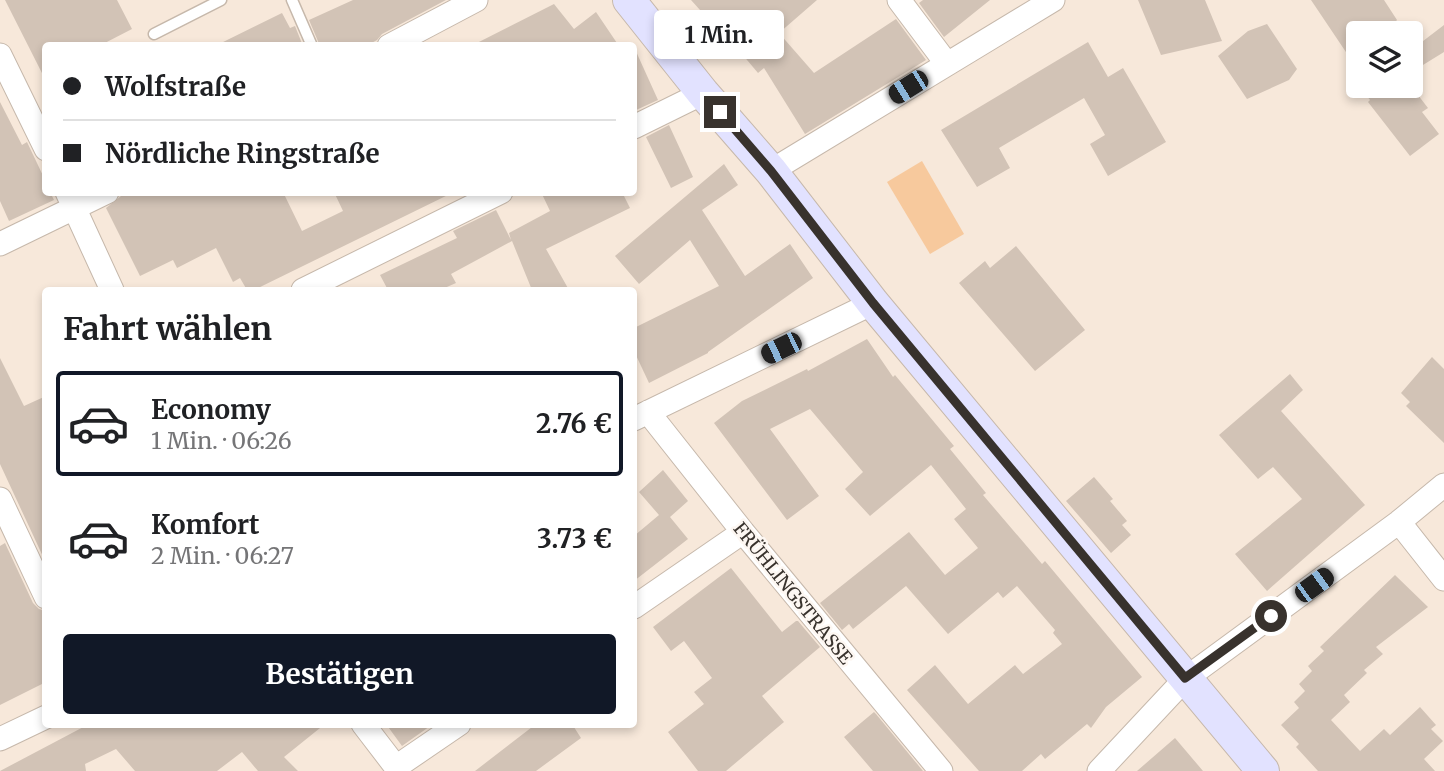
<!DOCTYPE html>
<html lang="de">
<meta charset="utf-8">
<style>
:root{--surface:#fff;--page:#f6f6f6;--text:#202124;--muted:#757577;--line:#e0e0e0;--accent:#111827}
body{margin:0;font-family:Merriweather,serif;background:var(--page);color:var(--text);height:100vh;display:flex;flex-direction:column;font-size:26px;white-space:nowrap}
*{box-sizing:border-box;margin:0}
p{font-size:23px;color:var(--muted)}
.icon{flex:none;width:38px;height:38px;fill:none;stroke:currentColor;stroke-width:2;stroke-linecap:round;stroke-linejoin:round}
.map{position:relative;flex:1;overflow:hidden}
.panel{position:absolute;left:42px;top:287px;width:595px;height:441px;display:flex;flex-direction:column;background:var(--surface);border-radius:7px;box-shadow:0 4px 10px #0003}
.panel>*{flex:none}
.top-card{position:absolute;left:42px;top:42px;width:595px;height:154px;border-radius:7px;box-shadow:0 4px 10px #0003;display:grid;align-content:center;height:154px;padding:0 21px;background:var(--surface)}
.tools{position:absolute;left:1346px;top:21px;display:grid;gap:14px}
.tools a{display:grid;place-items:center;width:77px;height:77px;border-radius:7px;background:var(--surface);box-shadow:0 4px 10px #0003;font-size:35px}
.end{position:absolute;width:32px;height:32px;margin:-16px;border:9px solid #38322d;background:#fff;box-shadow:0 0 0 4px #fff}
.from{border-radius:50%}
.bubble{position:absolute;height:49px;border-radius:7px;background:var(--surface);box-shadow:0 4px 10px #0003;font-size:23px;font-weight:700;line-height:49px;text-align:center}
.car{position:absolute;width:21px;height:42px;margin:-21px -10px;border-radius:9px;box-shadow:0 0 5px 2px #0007;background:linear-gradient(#222 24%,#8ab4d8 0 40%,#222 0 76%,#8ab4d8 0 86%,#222 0)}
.top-card b{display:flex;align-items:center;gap:24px;height:66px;font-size:26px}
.top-card b+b{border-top:2px solid var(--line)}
.top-card i{width:18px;height:18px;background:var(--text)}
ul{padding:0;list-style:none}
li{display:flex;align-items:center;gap:21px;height:105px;margin:0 14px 10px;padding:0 7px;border:4px solid transparent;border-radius:7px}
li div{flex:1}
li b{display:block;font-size:26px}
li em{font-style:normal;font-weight:700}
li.on{border-color:var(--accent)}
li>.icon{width:63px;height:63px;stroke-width:1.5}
h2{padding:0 21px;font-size:32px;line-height:84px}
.cta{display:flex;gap:14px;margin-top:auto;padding:14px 21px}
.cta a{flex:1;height:80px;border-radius:7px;background:var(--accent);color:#fff;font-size:28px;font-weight:700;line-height:80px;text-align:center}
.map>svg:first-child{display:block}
</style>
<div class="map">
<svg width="1444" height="771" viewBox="0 0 1444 771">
<rect width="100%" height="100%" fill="#f7e8da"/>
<path fill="#f7c99d" d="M922,161L964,234L930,254L887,182Z"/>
<path fill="#d2c3b6" d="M5,0H117L132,29L99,46H46V81Z
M353,0H446L382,34L377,40L366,46H320L309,20Z
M691,0H817L779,33L814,73L896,19L926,60L805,134L764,68L758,73L742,54L738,58L724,42L727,40Z
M923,0H990L944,37L919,3Z
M1138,0H1205L1222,41L1161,55Z
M1311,0H1384L1397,20L1386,33H1358V70Z
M554,4L574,29L596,12L619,46H471Z
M282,13L290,28L295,26L303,46H215Z
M1267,24L1297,69L1289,80L1247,99L1218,56L1248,31Z
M1444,25V52L1410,73V51Z
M1088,42L1108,77L1123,68L1166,142L1108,176L1090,144L1105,135L1084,98L999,148L1010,168L977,187L941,130Z
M634,47L658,100L634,111Z
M1359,86H1411L1428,108L1422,112L1439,134L1410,156L1368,102L1370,100Z
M0,102L22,145L27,142L46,182V192H50L54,200L9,221L0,201Z
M669,125L693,177L671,188L646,137Z
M724,164L738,185L702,210L745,276L790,244L813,278L708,352V353L649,383L634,351V328L719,286L690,240L639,284L615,256Z
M126,192H283L302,231L343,211L334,192H454L254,290H247L240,278L233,282L216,248L177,268L173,260L140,276L106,208Z
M541,192H622L630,208L546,249L569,290H532L512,241L451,274L456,283L440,290H388L380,275L457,238L453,231L496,210L511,240L509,233L550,211Z
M1016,246L1085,330L1035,371L959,283L985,261L990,268Z
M867,339L893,377L895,375L954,446L950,449L986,493L983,495L1042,564L1045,561L1142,677L1106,707L1091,728L1087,724L1045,759L1041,754L1022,771H979L907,690L935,665L968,704L1015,665L1023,674L1062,644L1053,633L1055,630L1017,586L1003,598L998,592L948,634L906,586L853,629L849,624L842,630L820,603L909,532L945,575L978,548L954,519L966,509L931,465L870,516L845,489L863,472L810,409L770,429L819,496L787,520L714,423L742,401L807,369L808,371Z
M1432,357L1444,369V443L1406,406L1410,402L1401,393Z
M0,358L24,406L46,396V563L0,464Z
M1290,374L1303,390L1281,411L1365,505L1267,591L1235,554L1302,499L1273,467L1258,479L1219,435Z
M663,470L688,501L670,517L688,539L634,581V536L659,515L639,492Z
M1094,477L1113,499L1110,501L1127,521L1122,525L1131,535L1111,553L1066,501Z
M5,543L33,603L39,609L46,611V682L0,705V546Z
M731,568L782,632L796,621H798L820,647L762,696L784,722L726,771H698L668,732L704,704L694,692L712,678L684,641L671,651L653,627Z
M1395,575L1428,607L1376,647L1383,654L1364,670L1367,673L1344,695L1350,702L1331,720L1360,751L1384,729L1390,735L1420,707L1436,725L1431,729L1443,741L1424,759L1435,771H1318L1296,747L1299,744L1281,725L1299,708L1294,702L1305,691L1299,684L1312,671L1308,666L1324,651L1320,647Z
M874,712L876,714L923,771H873L844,737Z
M89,724H325L284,757L298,771H258L242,752L217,771H135L116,749L85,764L86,771H0Z
M386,724H433L402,746Z
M536,724H572L581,738L536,771H475Z
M1175,738L1203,771H1137Z"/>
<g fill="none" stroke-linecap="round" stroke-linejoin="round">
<g stroke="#c6b8ab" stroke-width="13">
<path id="lane" d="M292,0L312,46
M154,34L221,0"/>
</g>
<g stroke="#c6b8ab" stroke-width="25">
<path id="street" d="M899,0L947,64
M389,46L476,0
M0,55L46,149
M634,127L703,93
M771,171L1053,0
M67,192L112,290
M0,244L107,192
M303,290L501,192
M648,412L743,532L941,771
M634,419L873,303
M0,499L46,597
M1399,522L1444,579
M634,607L743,532
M363,724L399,771
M0,739L46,717
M396,767L459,724
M1099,771L1185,679L1399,522L1444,485"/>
</g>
<g stroke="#c6b8ab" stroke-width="34">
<path id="secondary" d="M629,0L703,93L771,171L873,303L1263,771"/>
</g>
<use href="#lane" stroke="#fff" stroke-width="10"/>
<use href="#street" stroke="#fff" stroke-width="23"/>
<use href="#secondary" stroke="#e2e2ff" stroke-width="32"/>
</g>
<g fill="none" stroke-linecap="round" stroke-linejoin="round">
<path stroke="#38322d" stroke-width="9" d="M720,112L771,171L873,303L1185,678L1271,616"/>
</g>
<g text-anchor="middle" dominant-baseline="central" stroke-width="5" stroke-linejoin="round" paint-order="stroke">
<g font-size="18" fill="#38322d" stroke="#fdf7f2">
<text transform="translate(793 593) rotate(51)">FRÜHLINGSTRASSE</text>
</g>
</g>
</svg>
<div class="tools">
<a><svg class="icon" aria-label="layers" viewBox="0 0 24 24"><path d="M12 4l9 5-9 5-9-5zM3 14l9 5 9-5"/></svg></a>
</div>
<i class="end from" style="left:1271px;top:616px"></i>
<i class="end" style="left:720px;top:112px"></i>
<div class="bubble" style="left:654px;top:10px;width:130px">1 Min.</div>
<i class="car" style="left:908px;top:87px;rotate:238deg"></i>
<i class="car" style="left:781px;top:348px;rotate:244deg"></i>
<i class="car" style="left:1314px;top:585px;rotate:54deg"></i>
<div class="top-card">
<b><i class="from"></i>Wolfstraße</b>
<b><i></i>Nördliche Ringstraße</b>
</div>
<section class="panel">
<h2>Fahrt wählen</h2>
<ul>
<li class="on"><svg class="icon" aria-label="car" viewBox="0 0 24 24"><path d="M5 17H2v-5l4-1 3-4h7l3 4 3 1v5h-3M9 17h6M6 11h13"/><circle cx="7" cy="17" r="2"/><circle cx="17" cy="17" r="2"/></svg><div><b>Economy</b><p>1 Min. · 06:26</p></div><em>2.76 €</em></li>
<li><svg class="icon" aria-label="car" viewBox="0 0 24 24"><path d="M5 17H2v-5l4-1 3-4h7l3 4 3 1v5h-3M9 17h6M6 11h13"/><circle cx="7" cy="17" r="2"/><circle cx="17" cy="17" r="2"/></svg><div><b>Komfort</b><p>2 Min. · 06:27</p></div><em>3.73 €</em></li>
</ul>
<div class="cta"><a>Bestätigen</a></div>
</section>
</div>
